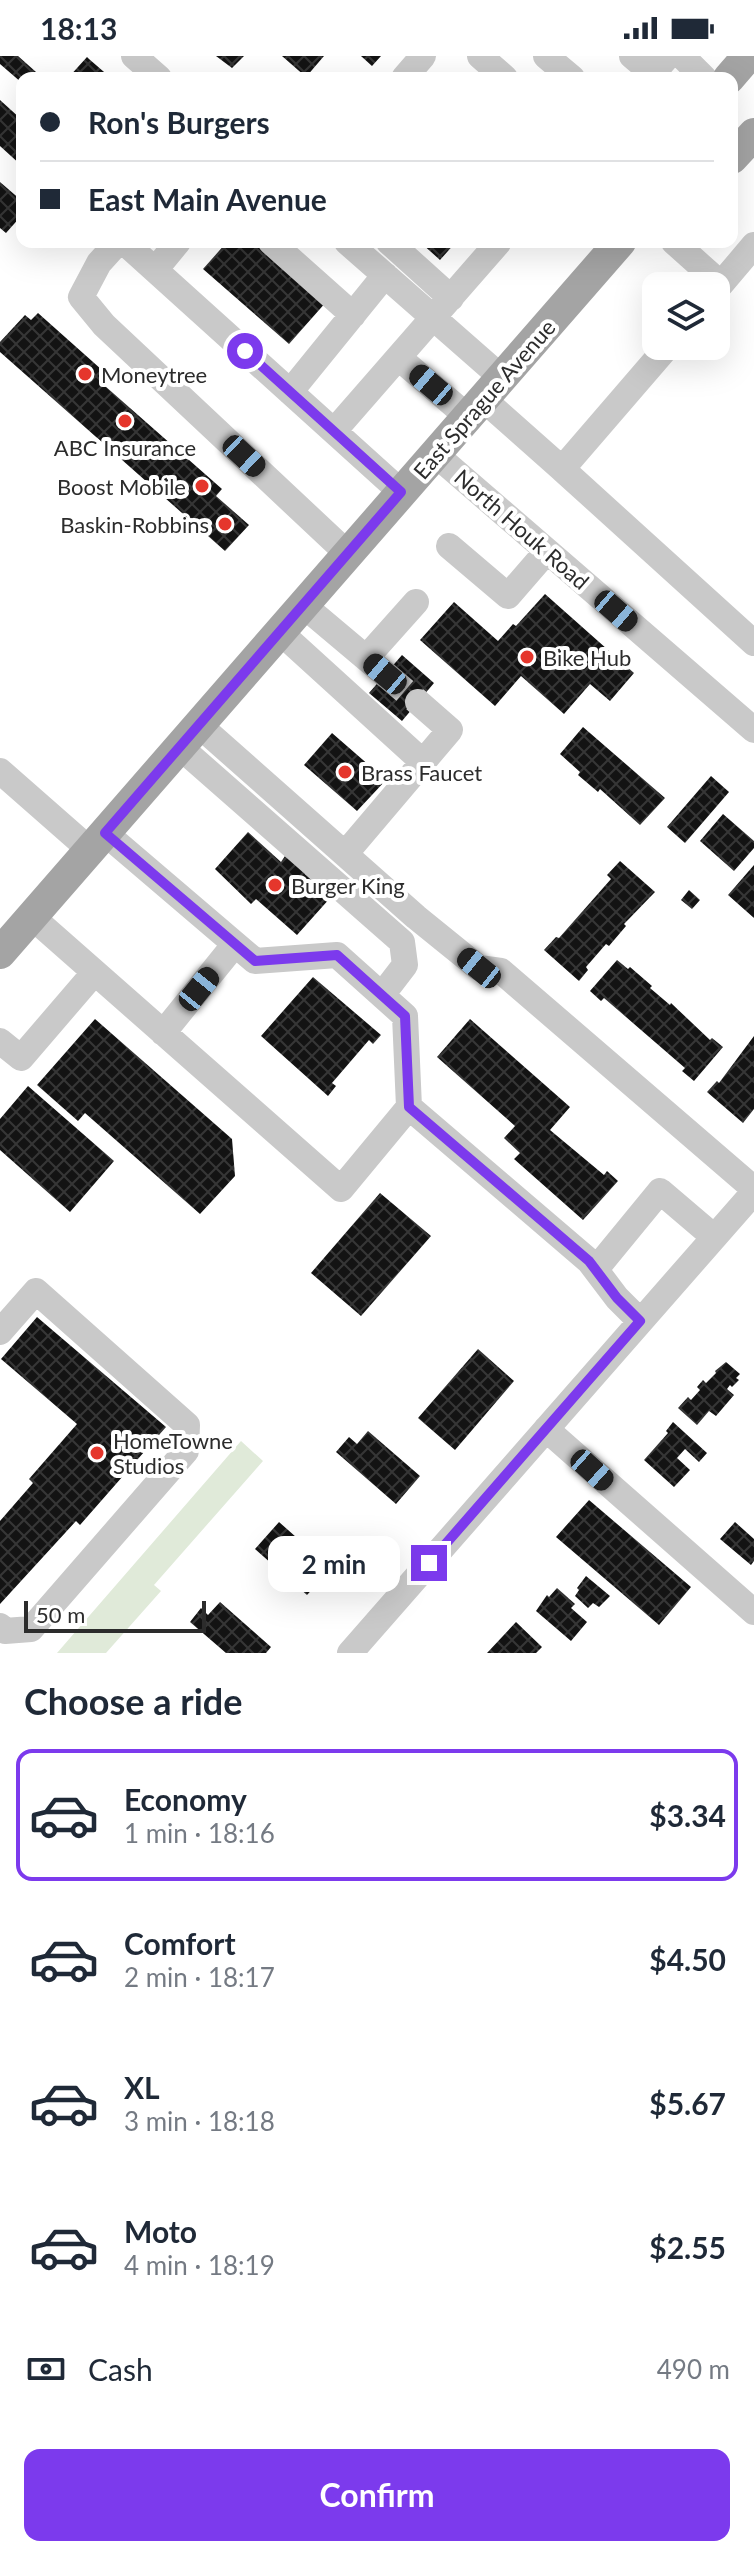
<!DOCTYPE html>
<meta charset="utf-8">
<style>
:root{--surface:#fff;--page:#f2f2f3;--text:#1f2937;--muted:#747a83;--line:#e0e1e3;--accent:#7c3aed}
body{margin:0;font-family:Lato,sans-serif;background:var(--page);color:var(--text);height:100vh;display:flex;flex-direction:column;font-size:30px;white-space:nowrap}
*{box-sizing:border-box;margin:0}
p{font-size:26px;color:var(--muted)}
.icon{flex:none;width:44px;height:44px;fill:none;stroke:currentColor;stroke-width:2;stroke-linecap:round;stroke-linejoin:round}
.map{position:relative;height:1597px;overflow:hidden}
.side{display:flex;flex-direction:column;background:var(--surface);flex:1}
.side>*{flex:none}
.guide{position:absolute;left:16px;top:16px;width:722px;height:176px;border-radius:16px;box-shadow:0 8px 32px #0002;display:grid;align-content:center;height:176px;padding:0 24px;background:var(--surface)}
.controls{position:absolute;left:642px;top:216px;display:grid;gap:16px}
.controls a{display:grid;place-items:center;width:88px;height:88px;border-radius:16px;background:var(--surface);box-shadow:0 8px 32px #0002;font-size:40px}
.scale{position:absolute;left:24px;bottom:20px;width:182px;box-sizing:border-box;padding-left:8px;border:4px solid #2c2c2c;border-top:0;font-size:22px;line-height:28px;white-space:nowrap;color:#2c2c2c;-webkit-text-stroke:6px #fff;paint-order:stroke}
.end{position:absolute;width:36px;height:36px;margin:-18px;border:10px solid #7c3aed;background:#fff;box-shadow:0 0 0 4px #fff}
.from{border-radius:50%}
.bubble{position:absolute;height:56px;border-radius:16px;background:var(--surface);box-shadow:0 8px 32px #0002;font-size:26px;font-weight:700;line-height:56px;text-align:center}
.car{position:absolute;width:24px;height:48px;margin:-24px -12px;border-radius:10px;box-shadow:0 0 6px 2px #0007;background:linear-gradient(#222 24%,#8ab4d8 0 40%,#222 0 76%,#8ab4d8 0 86%,#222 0)}
.guide b{display:flex;align-items:center;gap:28px;height:76px;font-size:30px}
.guide b+b{border-top:2px solid var(--line)}
.guide i{width:20px;height:20px;background:var(--text)}
ul{padding:0;list-style:none}
li{display:flex;align-items:center;gap:24px;height:132px;margin:0 16px 12px;padding:0 8px;border:4px solid transparent;border-radius:16px}
li div{flex:1}
li b{display:block;font-size:30px}
li em{font-style:normal;font-weight:700}
li.current{border-color:var(--accent)}
li>.icon{width:72px;height:72px;stroke-width:1.5}
h2{padding:0 24px;font-size:36px;line-height:96px}
.pay{display:flex;align-items:center;gap:20px;height:88px;padding:0 24px;font-size:30px}
.pay p{margin-inline-start:auto}
.button{display:flex;gap:16px;margin-top:auto;padding:16px 24px}
.button a{flex:1;height:92px;border-radius:16px;background:var(--accent);color:#fff;font-size:32px;font-weight:700;line-height:92px;text-align:center}
.status{display:flex;justify-content:space-between;align-items:center;height:56px;padding:0 40px;background:var(--surface);direction:ltr}
.status svg{height:22px;fill:currentColor}
.map>svg:first-child{display:block}
</style>
<div class="status"><b>18:13</b><svg viewBox="0 0 49 12"><path d="M0 12V9h3v3zM5 12V6h3v6zM10 12V3h3v9zM15 12V0h3v12zM26 1h20v11H26zM47 4h2v5h-2z"/></svg></div>
<div class="map">
<svg width="754" height="1597" viewBox="0 0 754 1597">
<defs>
<pattern id="building-cross-hatch" width="8" height="8" patternUnits="userSpaceOnUse" patternTransform="scale(2)"><rect width="8" height="8" fill="#131313"/><path d="M0 0l8 8M0 8l8-8" fill="none" stroke="#363636"/></pattern>
</defs>
<rect width="100%" height="100%" fill="#fff"/>
<path fill="#e0ead9" d="M241,1385L263,1405L154,1529L161,1535L106,1597H57Z"/>
<path fill="url(#building-cross-hatch)" d="M0,0H18L36,16L32,22H22V27L0,8Z
M216,0H244L232,12Z
M282,0H324L306,21Z
M361,0H381L372,10Z
M87,1L89,3L111,22H68Z
M0,44L22,64V110L0,90Z
M0,126L22,145V159L6,177L0,172Z
M227,186H261L327,245L289,288L203,213Z
M420,186H456L440,204Z
M38,257L111,322L105,330L222,433L216,440L249,469L225,495L0,296V286L25,259L31,264Z
M545,538L634,617L610,645L590,628L564,658L521,620L495,650L420,584L454,546L498,585L513,568L516,570Z
M402,599L434,627L402,665L369,637Z
M583,671L665,742L640,769L600,733L598,736L578,719L580,716L560,698Z
M332,677L386,724L357,755L304,709Z
M711,720L729,736L685,787L667,771Z
M723,758L754,785V792L734,815L700,785Z
M248,776L281,806L285,800L307,815L305,818L331,841L297,879L256,843L251,848L215,813Z
M620,805L655,836L624,868L626,870L609,890L606,888L586,911L588,914L579,925L544,894L556,881L559,882L611,823L607,819Z
M754,809V862L728,839Z
M689,834L700,844L692,853L681,844Z
M617,904L628,913L630,911L652,930L650,932L670,949L671,947L710,984L712,982L723,991L694,1025L682,1015L685,1012L604,942L601,945L590,935Z
M313,921L381,979L373,988L369,984L332,1027L336,1030L328,1040L261,980Z
M95,963L232,1083L235,1120L200,1158L85,1057L78,1065L37,1029Z
M470,963L570,1051L550,1074L604,1119L607,1115L618,1125L583,1164L514,1103L520,1097L504,1082L515,1070L437,1001Z
M754,980V1053L743,1067L707,1036L717,1025L719,1027Z
M28,1030L114,1105L70,1156L0,1094V1063Z
M380,1137L431,1180L361,1260L311,1217Z
M37,1261L166,1371L80,1469L76,1465L0,1548V1465L33,1427L29,1423L77,1368L1,1303Z
M478,1293L514,1325L455,1394L418,1362Z
M726,1306L740,1318L736,1322L739,1324L732,1331L730,1329L727,1333L734,1339L716,1360L709,1355L697,1369L678,1352L688,1341L691,1344L700,1334L697,1331L703,1324L706,1327L716,1317L715,1315Z
M673,1366L707,1397L699,1406L685,1393L677,1402L690,1414L674,1431L644,1404L668,1377L666,1375Z
M368,1375L420,1420L396,1448L336,1396L349,1381L357,1388Z
M589,1444L691,1531L659,1569L556,1481Z
M279,1466L338,1518L326,1532L319,1526L307,1539L255,1493Z
M735,1466L754,1483V1505L751,1509L720,1483Z
M586,1520L610,1540L599,1551L593,1547L588,1552L575,1540L579,1534L577,1532Z
M557,1532L575,1548L571,1552L587,1566L571,1585L536,1555L547,1539L549,1541Z
M220,1546L271,1591L266,1597H226L190,1566L201,1552L208,1559Z
M516,1566L542,1591L536,1597H487Z"/>
<g fill="none" stroke-linecap="round" stroke-linejoin="round">
<path stroke="#d5d5d5" stroke-width="26" stroke-dasharray="26 13" stroke-linecap="butt" d="M385,618L418,646"/>
<path stroke="#c9c9c9" stroke-width="26" d="M134,0L159,22
M480,0L505,22
M546,0L572,22
M632,0L653,18
M682,0L704,22
M404,22L423,0
M649,22L668,0
M118,186L99,207L81,241L104,269L348,498
M124,186L401,436
M271,186L353,259
M347,186L502,322
M389,186L451,242
M674,186L721,228L716,234
M155,214L178,186
M721,228L754,189
M668,290L562,413L754,587
M399,302L468,361
M290,336L385,219
M483,343L562,413
M334,375L499,186
M435,398L754,674
M449,490L508,540L547,495
M303,549L366,602L416,546
M280,576L423,706L345,798
M366,602L385,618
M418,646L450,674L423,706
M199,669L416,861L479,912L501,915L754,1133
M180,691L402,886L405,909L382,939
M0,715L90,794
M105,777L255,905L337,899L405,960L409,1051
M32,861L341,1133L409,1051L589,1205L617,1242L640,1265
M163,977L235,888
M0,985L21,1002L94,917
M596,1213L660,1135L714,1181
M0,1276L36,1235L187,1369L186,1395L31,1573L5,1575L0,1570
M546,1373L754,1556
M350,1597L754,1136"/>
<path stroke="#a4a4a4" stroke-width="32" d="M729,22L748,0
M732,102L754,78
M0,897L620,186"/>
</g>
<g fill="none" stroke-linecap="round" stroke-linejoin="round">
<path stroke="#7c3aed" stroke-width="10" d="M245,295L401,436L105,777L255,905L337,899L405,960L409,1051L589,1205L617,1242L640,1265L429,1507"/>
</g>
<g fill="#e5362c" stroke="#fff" stroke-width="3">
<circle cx="85" cy="318" r="8"/>
<circle cx="125" cy="365" r="8"/>
<circle cx="202" cy="430" r="8"/>
<circle cx="225" cy="468" r="8"/>
<circle cx="527" cy="601" r="8"/>
<circle cx="345" cy="716" r="8"/>
<circle cx="275" cy="829" r="8"/>
<circle cx="97" cy="1397" r="8"/>
</g>
<g text-anchor="middle" dominant-baseline="central" stroke-width="8" stroke-linejoin="round" paint-order="stroke">
<g font-size="22" fill="#2c2c2c" stroke="#fff" text-anchor="start">
<text x="101" y="318">Moneytree</text>
<text x="125" y="391" text-anchor="middle">ABC Insurance</text>
<text x="186" y="430" text-anchor="end">Boost Mobile</text>
<text x="209" y="468" text-anchor="end">Baskin-Robbins</text>
<text x="543" y="601">Bike Hub</text>
<text x="361" y="716">Brass Faucet</text>
<text x="291" y="829">Burger King</text>
<text x="113" y="1384">HomeTowne<tspan x="113" dy="25">Studios</tspan></text>
</g>
<g font-size="22" fill="#2c2c2c" stroke="#fff">
<text transform="translate(484 343) rotate(-49)">East Sprague Avenue</text>
<text transform="translate(522 473) rotate(41)">North Houk Road</text>
</g>
</g>
</svg>
<div class="controls">
<a><svg class="icon" aria-label="layers" viewBox="0 0 24 24"><path d="M12 4l9 5-9 5-9-5zM3 14l9 5 9-5"/></svg></a>
</div>
<div class="scale">50 m</div>
<i class="end from" style="left:245px;top:295px"></i>
<i class="end" style="left:429px;top:1507px"></i>
<div class="bubble" style="left:268px;top:1480px;width:132px">2 min</div>
<i class="car" style="left:431px;top:329px;rotate:310deg"></i>
<i class="car" style="left:244px;top:400px;rotate:133deg"></i>
<i class="car" style="left:616px;top:555px;rotate:131deg"></i>
<i class="car" style="left:385px;top:618px;rotate:310deg"></i>
<i class="car" style="left:479px;top:912px;rotate:309deg"></i>
<i class="car" style="left:199px;top:933px;rotate:39deg"></i>
<i class="car" style="left:592px;top:1414px;rotate:132deg"></i>
<div class="guide">
<b><i class="from"></i>Ron's Burgers</b>
<b><i></i>East Main Avenue</b>
</div>
</div>
<section class="side">
<h2>Choose a ride</h2>
<ul>
<li class="current"><svg class="icon" aria-label="car" viewBox="0 0 24 24"><path d="M5 17H2v-5l4-1 3-4h7l3 4 3 1v5h-3M9 17h6M6 11h13"/><circle cx="7" cy="17" r="2"/><circle cx="17" cy="17" r="2"/></svg><div><b>Economy</b><p>1 min · 18:16</p></div><em>$3.34</em></li>
<li><svg class="icon" aria-label="car" viewBox="0 0 24 24"><path d="M5 17H2v-5l4-1 3-4h7l3 4 3 1v5h-3M9 17h6M6 11h13"/><circle cx="7" cy="17" r="2"/><circle cx="17" cy="17" r="2"/></svg><div><b>Comfort</b><p>2 min · 18:17</p></div><em>$4.50</em></li>
<li><svg class="icon" aria-label="car" viewBox="0 0 24 24"><path d="M5 17H2v-5l4-1 3-4h7l3 4 3 1v5h-3M9 17h6M6 11h13"/><circle cx="7" cy="17" r="2"/><circle cx="17" cy="17" r="2"/></svg><div><b>XL</b><p>3 min · 18:18</p></div><em>$5.67</em></li>
<li><svg class="icon" aria-label="car" viewBox="0 0 24 24"><path d="M5 17H2v-5l4-1 3-4h7l3 4 3 1v5h-3M9 17h6M6 11h13"/><circle cx="7" cy="17" r="2"/><circle cx="17" cy="17" r="2"/></svg><div><b>Moto</b><p>4 min · 18:19</p></div><em>$2.55</em></li>
</ul>
<div class="pay"><svg class="icon" aria-label="cash" viewBox="0 0 24 24"><path d="M3 7h18v10H3z"/><circle cx="12" cy="12" r="2"/></svg>Cash<p>490 m</p></div>
<div class="button"><a>Confirm</a></div>
</section>
